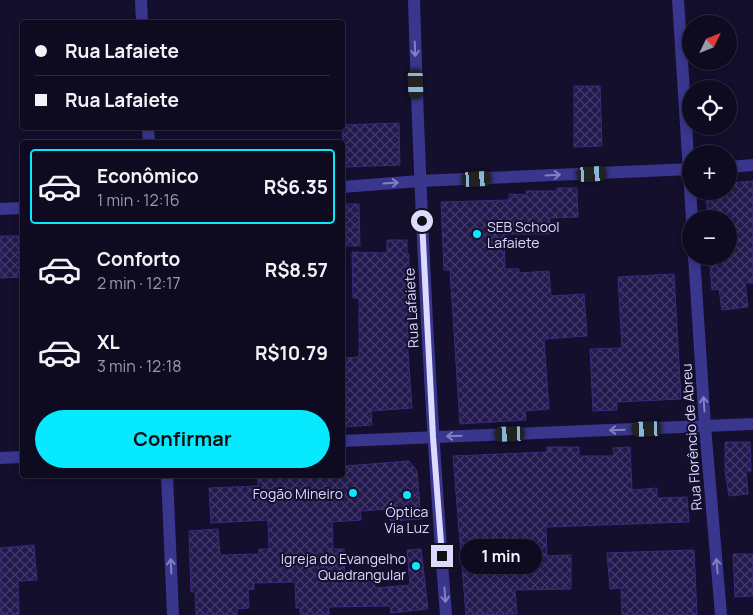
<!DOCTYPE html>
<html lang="pt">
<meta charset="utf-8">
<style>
:root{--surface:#0e0b21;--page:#1c192e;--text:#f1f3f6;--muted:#9b9ba5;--line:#2e2b3f;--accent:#06e9ff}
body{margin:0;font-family:Manrope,sans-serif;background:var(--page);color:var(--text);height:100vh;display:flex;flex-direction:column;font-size:19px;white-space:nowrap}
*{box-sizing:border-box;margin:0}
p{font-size:16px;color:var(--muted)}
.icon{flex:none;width:28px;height:28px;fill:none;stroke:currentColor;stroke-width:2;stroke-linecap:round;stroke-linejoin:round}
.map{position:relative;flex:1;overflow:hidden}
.sheet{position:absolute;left:20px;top:140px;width:325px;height:338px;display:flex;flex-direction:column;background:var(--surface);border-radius:5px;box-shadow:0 2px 8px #0003,0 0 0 1px var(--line)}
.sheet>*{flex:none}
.banner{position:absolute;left:20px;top:20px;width:325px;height:110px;border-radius:5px;box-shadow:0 2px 8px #0003,0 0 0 1px var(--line);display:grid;align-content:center;height:110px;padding:0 15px;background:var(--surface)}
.needle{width:32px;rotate:47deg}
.fabs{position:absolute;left:682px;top:15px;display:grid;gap:10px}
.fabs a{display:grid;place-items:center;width:55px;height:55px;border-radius:50%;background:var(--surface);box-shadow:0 2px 8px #0003,0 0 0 1px var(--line);font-size:25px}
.end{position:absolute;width:22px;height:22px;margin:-11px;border:6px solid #dddaff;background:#111;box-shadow:0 0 0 2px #111}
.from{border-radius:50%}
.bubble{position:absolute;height:35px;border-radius:18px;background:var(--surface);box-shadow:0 2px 8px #0003,0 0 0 1px var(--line);font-size:16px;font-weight:700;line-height:35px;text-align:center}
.car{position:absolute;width:15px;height:30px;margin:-15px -8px;border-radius:6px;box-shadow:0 0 4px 1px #0007;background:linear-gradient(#222 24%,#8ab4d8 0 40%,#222 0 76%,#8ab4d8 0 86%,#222 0)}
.banner b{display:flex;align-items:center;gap:18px;height:48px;font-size:19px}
.banner b+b{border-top:1px solid var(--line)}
.banner i{width:12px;height:12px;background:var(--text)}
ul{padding:9px 0 0;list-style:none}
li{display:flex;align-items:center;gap:15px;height:75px;margin:0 10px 8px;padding:0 5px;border:2px solid transparent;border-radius:5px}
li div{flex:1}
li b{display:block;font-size:19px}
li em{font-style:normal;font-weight:700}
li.on{border-color:var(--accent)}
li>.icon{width:45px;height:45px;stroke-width:1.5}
.action{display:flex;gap:10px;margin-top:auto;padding:10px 15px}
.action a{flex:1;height:58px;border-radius:30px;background:var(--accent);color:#111;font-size:20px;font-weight:700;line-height:58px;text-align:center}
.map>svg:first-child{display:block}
</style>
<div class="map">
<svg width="753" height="615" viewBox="0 0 753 615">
<defs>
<pattern id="building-cross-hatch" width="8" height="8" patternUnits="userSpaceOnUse" patternTransform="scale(1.25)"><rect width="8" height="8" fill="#23194e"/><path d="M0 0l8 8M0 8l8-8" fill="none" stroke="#423a69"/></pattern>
</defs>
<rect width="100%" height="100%" fill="#130f2c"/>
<path fill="url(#building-cross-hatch)" stroke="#392a7c" d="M574,86H600L602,146L574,147Z
M399,123L400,165L344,167L342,125Z
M753,181V283H745L748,307L722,310L719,289L712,290L709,256H729V219H708L706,191H729V183Z
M557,188H577L578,217L550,218V234H504L505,269H519V273L549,271L551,296L584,294L587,336L544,339L549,409L525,411L526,420L460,424L450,270H444L441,202L509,200V194L527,195L526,191H557Z
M342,204H359L360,246H342Z
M0,236H22V277L0,278Z
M387,240H407V254H409L408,303L412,304L411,320H408V353L412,408L371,411L372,425L342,427V358L359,357V298H353L352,252L387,253Z
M674,274L681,399L617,402V410L593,411L590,349L622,348L618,277Z
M725,442H750L751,471H746L748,494L729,496L725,471Z
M547,447H579V456H614L613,448L630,447L632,490L657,488V498L687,497L689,522L546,527L547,556L571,555V589L515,590L517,614L466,615L453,456L547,452Z
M409,461L417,471L421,519L390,521L389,509L360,511L361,520L332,522L333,549H344L345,582L375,581V588L410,585L407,550L421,549L428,609L391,613L390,606L329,607V615H300V608H296L295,582L254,583V589L248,590L249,608L237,609V615H196L195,592H191L189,531L218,529L220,555L259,554V549H269L268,520L211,523L209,488L258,486V475H345V466Z
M34,545L37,580L18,581L19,615H0V548Z
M694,550L697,615H622L621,588L610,589L607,553Z
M733,554H753V596L735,597Z"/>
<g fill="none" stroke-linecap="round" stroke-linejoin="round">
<path stroke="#39368e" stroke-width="12" d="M141,0L142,22
M414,0C420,205 430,410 446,615
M678,0L692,219
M148,128L149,142
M729,167L753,165
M342,187L420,181L691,169
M0,209L22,208
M694,256L705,426L721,615
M342,441L753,424
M0,458L22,457
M167,475L173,615"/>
</g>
<defs><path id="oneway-shaft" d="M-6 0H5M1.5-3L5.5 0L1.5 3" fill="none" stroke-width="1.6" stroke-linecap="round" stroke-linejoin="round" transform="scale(1.25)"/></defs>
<g stroke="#8380c1">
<use href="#oneway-shaft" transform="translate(415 49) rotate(88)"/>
<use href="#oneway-shaft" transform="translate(553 175) rotate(-3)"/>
<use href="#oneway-shaft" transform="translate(391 183) rotate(-4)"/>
<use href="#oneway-shaft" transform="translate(704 404) rotate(-94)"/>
<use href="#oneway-shaft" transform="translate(617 430) rotate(178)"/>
<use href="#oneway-shaft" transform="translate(454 436) rotate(178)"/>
<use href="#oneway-shaft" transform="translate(171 566) rotate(-93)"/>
<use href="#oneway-shaft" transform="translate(717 566) rotate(-95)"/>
<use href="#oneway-shaft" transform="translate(445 595) rotate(86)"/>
</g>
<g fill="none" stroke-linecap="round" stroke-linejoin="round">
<path stroke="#dddaff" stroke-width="6" d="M422,221L433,437L442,556"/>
</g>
<g fill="#06e9ff" stroke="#130f2c" stroke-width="2">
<circle cx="477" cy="234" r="5"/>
<circle cx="353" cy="493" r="5"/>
<circle cx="407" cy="495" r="5"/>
<circle cx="416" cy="566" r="5"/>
</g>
<g text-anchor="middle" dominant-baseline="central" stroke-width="4" stroke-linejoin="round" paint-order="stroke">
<g font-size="14" fill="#dddaff" stroke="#130f2c" text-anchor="end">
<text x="487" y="226" text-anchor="start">SEB School<tspan x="487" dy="16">Lafaiete</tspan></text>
<text x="343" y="493">Fogão Mineiro</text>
<text x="407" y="511" text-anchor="middle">Óptica<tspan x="407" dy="16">Via Luz</tspan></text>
<text x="406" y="558">Igreja do Evangelho<tspan x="406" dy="16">Quadrangular</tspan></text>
</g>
<g font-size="14" fill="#dddaff" stroke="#130f2c">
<text transform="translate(411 308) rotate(-93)">Rua Lafaiete</text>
<text transform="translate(691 437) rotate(-94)">Rua Florêncio de Abreu</text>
</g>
</g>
</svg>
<div class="fabs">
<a><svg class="needle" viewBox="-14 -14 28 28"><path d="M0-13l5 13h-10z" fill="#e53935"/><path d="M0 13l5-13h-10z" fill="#9b9ba5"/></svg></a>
<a><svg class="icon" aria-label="locate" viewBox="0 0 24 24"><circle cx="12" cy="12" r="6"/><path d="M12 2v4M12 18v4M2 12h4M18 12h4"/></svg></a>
<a>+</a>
<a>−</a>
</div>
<i class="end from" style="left:422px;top:221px"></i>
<i class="end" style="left:442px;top:556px"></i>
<div class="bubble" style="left:460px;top:539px;width:82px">1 min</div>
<i class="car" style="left:416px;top:84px;rotate:178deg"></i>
<i class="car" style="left:592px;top:174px;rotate:87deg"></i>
<i class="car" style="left:477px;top:179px;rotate:87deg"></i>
<i class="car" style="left:647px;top:429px;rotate:268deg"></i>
<i class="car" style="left:510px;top:434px;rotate:268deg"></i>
<div class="banner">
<b><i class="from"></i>Rua Lafaiete</b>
<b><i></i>Rua Lafaiete</b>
</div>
<section class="sheet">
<ul>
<li class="on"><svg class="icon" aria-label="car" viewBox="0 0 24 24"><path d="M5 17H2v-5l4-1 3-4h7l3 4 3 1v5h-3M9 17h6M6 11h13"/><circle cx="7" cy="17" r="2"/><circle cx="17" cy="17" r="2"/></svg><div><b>Econômico</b><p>1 min · 12:16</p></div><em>R$6.35</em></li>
<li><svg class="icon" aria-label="car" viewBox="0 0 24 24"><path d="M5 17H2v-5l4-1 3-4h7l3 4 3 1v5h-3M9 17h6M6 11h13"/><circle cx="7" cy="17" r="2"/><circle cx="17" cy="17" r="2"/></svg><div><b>Conforto</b><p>2 min · 12:17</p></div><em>R$8.57</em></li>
<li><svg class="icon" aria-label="car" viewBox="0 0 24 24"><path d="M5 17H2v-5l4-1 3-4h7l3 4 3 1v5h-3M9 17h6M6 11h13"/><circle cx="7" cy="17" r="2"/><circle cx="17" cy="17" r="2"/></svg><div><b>XL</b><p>3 min · 12:18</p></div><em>R$10.79</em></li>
</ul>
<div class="action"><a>Confirmar</a></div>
</section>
</div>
